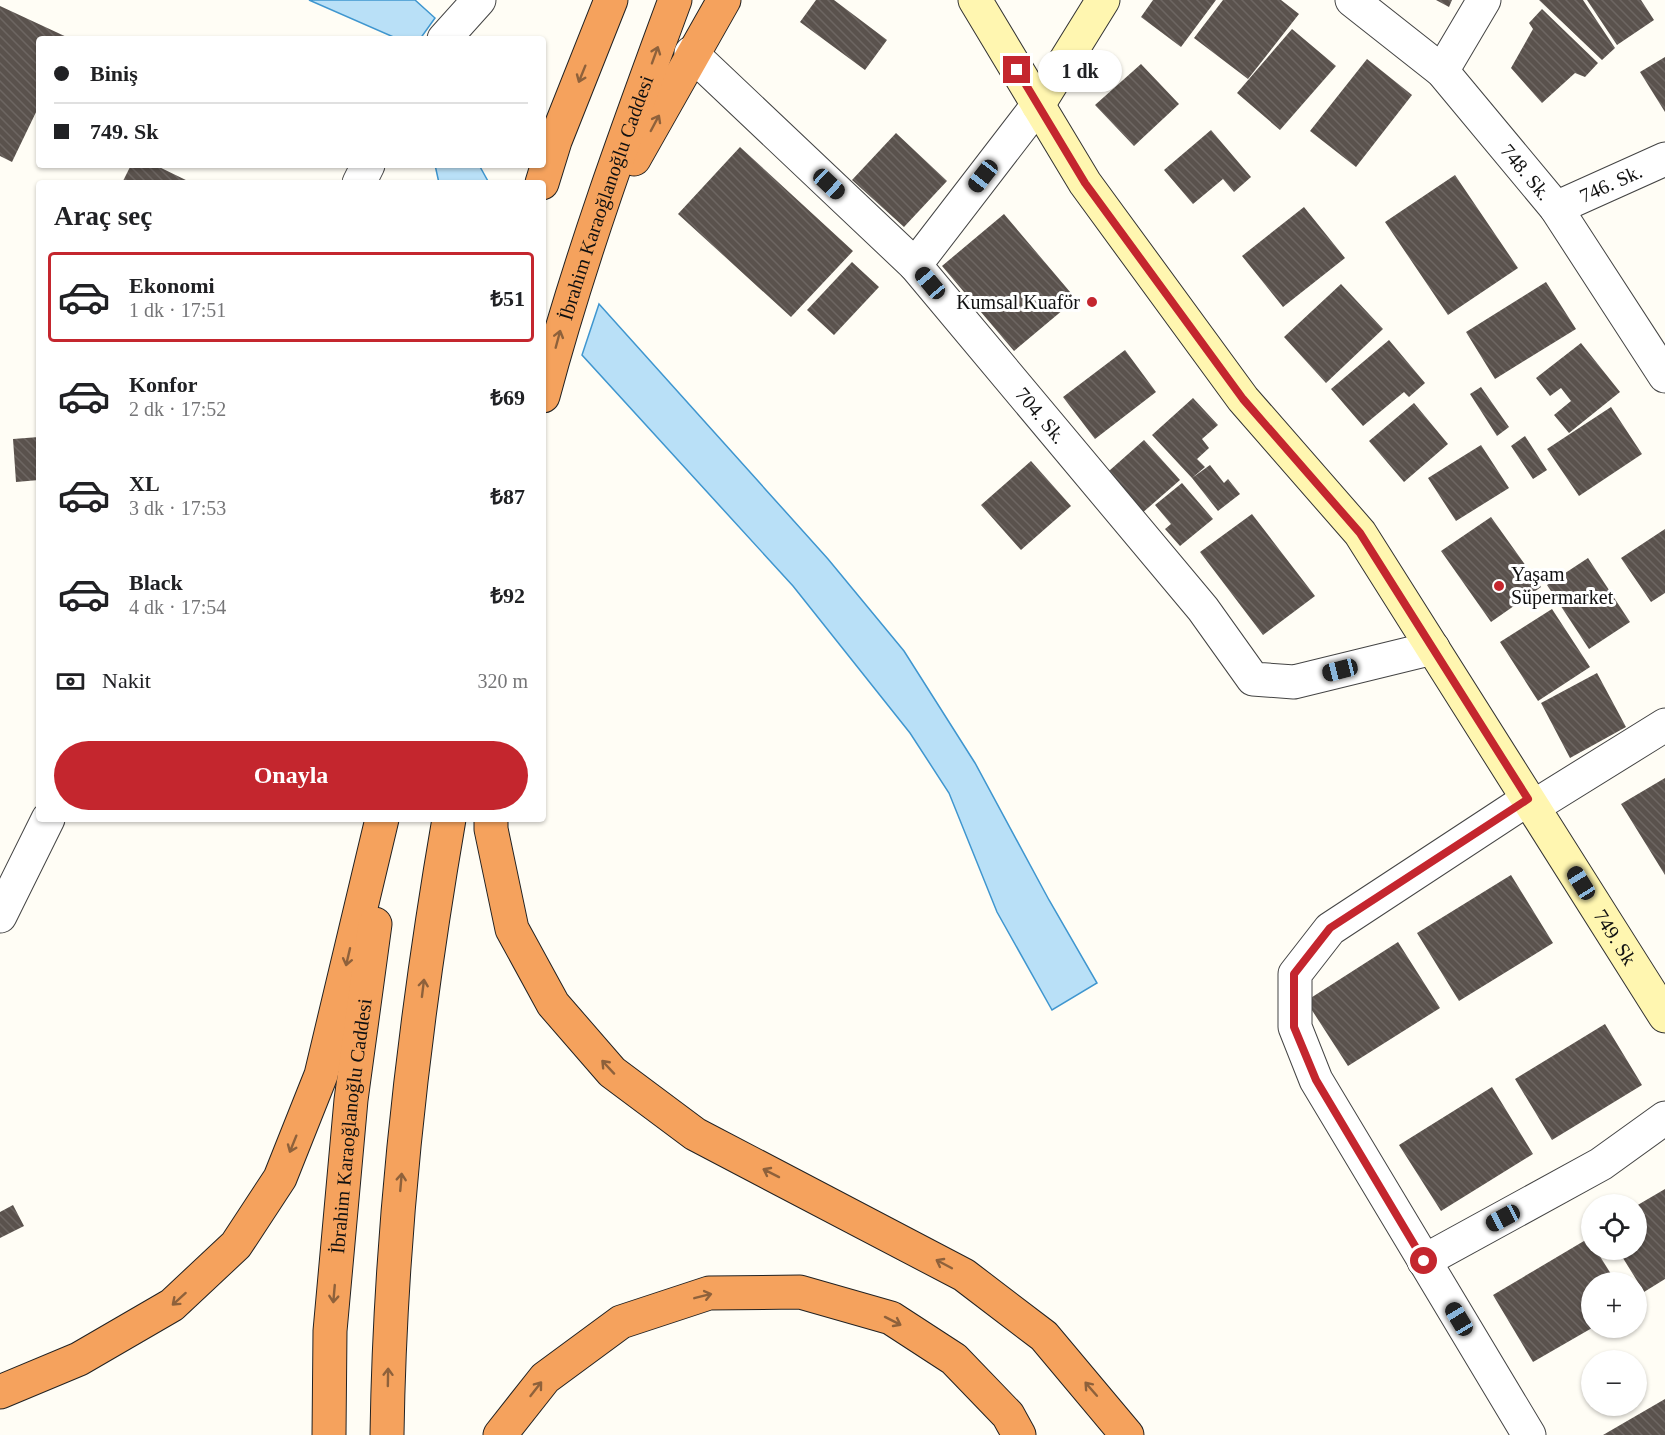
<!DOCTYPE html>
<html lang="tr">
<meta charset="utf-8">
<style>
:root{--surface:#fff;--page:#f6f6f6;--text:#202124;--muted:#757577;--line:#e0e0e0;--accent:#c4262e}
body{margin:0;font-family:"Times New Roman",serif;background:var(--page);color:var(--text);height:100vh;display:flex;flex-direction:column;font-size:22px;white-space:nowrap}
*{box-sizing:border-box;margin:0}
p{font-size:20px;color:var(--muted)}
.icon{flex:none;width:33px;height:33px;fill:none;stroke:currentColor;stroke-width:2;stroke-linecap:round;stroke-linejoin:round}
.map{position:relative;flex:1;overflow:hidden}
.details{position:absolute;left:36px;top:180px;width:510px;height:642px;display:flex;flex-direction:column;background:var(--surface);border-radius:6px;box-shadow:0 2px 4px #0004}
.details>*{flex:none}
.banner{position:absolute;left:36px;top:36px;width:510px;height:132px;border-radius:6px;box-shadow:0 2px 4px #0004;display:grid;align-content:center;height:132px;padding:0 18px;background:var(--surface)}
.fabs{position:absolute;left:1581px;top:1194px;display:grid;gap:12px}
.fabs a{display:grid;place-items:center;width:66px;height:66px;border-radius:50%;background:var(--surface);box-shadow:0 2px 4px #0004;font-size:30px}
.end{position:absolute;width:27px;height:27px;margin:-14px;border:8px solid #c4262e;background:#fff;box-shadow:0 0 0 3px #fff}
.from{border-radius:50%}
.bubble{position:absolute;height:42px;border-radius:21px;background:var(--surface);box-shadow:0 2px 4px #0004;font-size:20px;font-weight:600;line-height:42px;text-align:center}
.car{position:absolute;width:18px;height:36px;margin:-18px -9px;border-radius:8px;box-shadow:0 0 4px 2px #0007;background:linear-gradient(#222 24%,#8ab4d8 0 40%,#222 0 76%,#8ab4d8 0 86%,#222 0)}
.banner b{display:flex;align-items:center;gap:21px;height:57px;font-size:22px}
.banner b+b{border-top:2px solid var(--line)}
.banner i{width:15px;height:15px;background:var(--text)}
ul{padding:0;list-style:none}
li{display:flex;align-items:center;gap:18px;height:90px;margin:0 12px 9px;padding:0 6px;border:3px solid transparent;border-radius:6px}
li div{flex:1}
li b{display:block;font-size:22px}
li em{font-style:normal;font-weight:600}
li.on{border-color:var(--accent)}
li>.icon{width:54px;height:54px;stroke-width:1.5}
h2{padding:0 18px;font-size:27px;line-height:72px}
.pay{display:flex;align-items:center;gap:15px;height:66px;padding:0 18px;font-size:22px}
.pay p{margin-inline-start:auto}
.action{display:flex;gap:12px;margin-top:auto;padding:12px 18px}
.action a{flex:1;height:69px;border-radius:36px;background:var(--accent);color:#fff;font-size:24px;font-weight:600;line-height:69px;text-align:center}
.map>svg:first-child{display:block}
</style>
<div class="map">
<svg width="1665" height="1435" viewBox="0 0 1665 1435">
<defs>
<pattern id="building-back-hatch" width="6" height="6" patternUnits="userSpaceOnUse" patternTransform="scale(1.5)"><rect width="6" height="6" fill="#5a524d"/><path d="M-1 5l2 2M0 0l6 6M5-1l2 2" fill="none" stroke="#6d6662"/></pattern>
</defs>
<rect width="100%" height="100%" fill="#fffdf5"/>
<path fill="#b9e0f7" stroke="#3f96cf" stroke-width="1.5" d="M309,0H415L435,18L420,39H398Z
M435,165H479L489,183H439Z
M599,304L828,559L904,651L975,763L1049,900L1097,983L1052,1010L997,912L949,793L910,733L793,586L582,355Z"/>
<path fill="url(#building-back-hatch)" d="M816,0H834L887,40L865,70L800,22Z
M1153,0H1216L1181,47L1141,17Z
M1223,0H1281L1299,14L1248,79L1194,38Z
M1436,0H1452L1449,7Z
M1539,0H1583L1615,48L1602,60Z
M1587,0H1641L1654,20L1617,45Z
M0,6L71,39H39V106L12,162L0,156Z
M1542,9L1598,63L1585,77L1575,73L1542,103L1511,68L1533,29L1529,23Z
M1292,29L1336,66L1280,130L1237,93Z
M1665,57V112L1640,72Z
M1367,59L1412,95L1356,167L1310,131Z
M1141,64L1179,104L1134,146L1095,105Z
M1211,130L1251,177L1234,192L1223,179L1193,204L1164,170Z
M896,133L947,181L904,227L852,180Z
M740,147L853,251L791,317L678,214Z
M131,165H155L192,183H122Z
M1455,175L1518,268L1448,315L1385,222Z
M1304,207L1345,258L1283,307L1242,256Z
M1004,214L1076,299L1014,351L942,266Z
M852,262L879,287L834,335L807,310Z
M1546,282L1576,329L1495,379L1466,332Z
M1341,284L1383,329L1326,383L1284,337Z
M1389,340L1425,383L1409,397L1404,392L1363,426L1331,389Z
M1581,343L1620,392L1569,433L1554,415L1571,401L1561,388L1550,396L1536,378Z
M1125,350L1156,392L1095,439L1063,397Z
M1481,387L1509,427L1497,436L1470,394Z
M1193,398L1218,425L1202,439L1209,448L1197,459L1205,467L1192,478L1152,435Z
M1414,403L1448,444L1404,482L1369,441Z
M1611,407L1642,454L1579,496L1547,449Z
M1525,436L1547,470L1533,479L1511,446Z
M39,437V480L16,482L13,439Z
M1144,440L1180,480L1141,514L1101,478Z
M1481,445L1509,488L1456,521L1428,478Z
M1031,461L1071,506L1021,550L981,505Z
M1210,465L1224,483L1228,479L1240,494L1218,511L1192,478Z
M1182,483L1213,519L1180,546L1165,529L1171,524L1155,505Z
M1252,514L1315,596L1263,635L1200,552Z
M1491,517L1541,587L1491,622L1441,551Z
M1665,529V593L1651,602L1621,558Z
M1588,558L1630,622L1589,649L1547,585Z
M1552,609L1590,667L1538,701L1500,642Z
M1597,673L1626,727L1570,758L1541,703Z
M1665,778V875L1621,804Z
M1511,875L1553,943L1459,1001L1417,933Z
M1398,942L1440,1008L1348,1066L1306,1001Z
M1605,1024L1642,1085L1552,1140L1515,1079Z
M1492,1087L1533,1154L1441,1211L1399,1145Z
M1665,1189V1279L1644,1292L1618,1250H1636V1206Z
M13,1205L24,1226L0,1238V1212Z
M1589,1238L1592,1250H1596L1616,1282H1592V1328L1533,1362L1493,1295Z
M1665,1399V1435H1603Z"/>
<g fill="none" stroke-linecap="round" stroke-linejoin="round">
<g stroke="#444" stroke-width="35">
<g id="street">
<path id="s1" d="M1352,0L1442,71L1556,208L1665,376"/>
<path d="M444,39L479,0"/>
<path d="M691,53L915,265"/>
<path d="M1442,71L1484,0"/>
<path id="s2" d="M1038,105L915,265L1203,609L1253,679L1294,682L1433,648"/>
<path d="M359,183L368,165"/>
<path id="s3" d="M1556,208L1665,159"/>
<path d="M1528,799L1330,929L1295,974V1027L1316,1080L1529,1435"/>
<path d="M1533,807L1665,725"/>
<path d="M0,916L48,819"/>
<path d="M1424,1261L1601,1164L1665,1118"/>
</g>
</g>
<g stroke="#333" stroke-width="35">
<g id="secondary">
<path id="s4" d="M975,0L1085,183L1243,399L1360,533L1665,1016"/>
<path d="M1038,105L1103,0"/>
</g>
</g>
<g stroke="#222" stroke-width="35">
<g id="highway">
<path d="M634,159L724,0"/>
<path d="M542,183L555,141L611,0"/>
<path id="s5" d="M543,396C579,261 627,130 675,0"/>
<path d="M491,819V829L512,929L553,1004L612,1072L695,1134L964,1275L1044,1336L1127,1435"/>
<path d="M0,1392L79,1359L172,1305L236,1245L280,1178L321,1075L382,819"/>
<path id="s6" d="M329,1435L330,1331L351,1100L375,924"/>
<path d="M387,1435C390,1229 414,1022 449,819"/>
<path d="M500,1435L545,1378L621,1322L709,1293L800,1292L891,1318L954,1359L1008,1415L1019,1435"/>
</g>
</g>
<use href="#street" stroke="#fff" stroke-width="33"/>
<use href="#secondary" stroke="#fff6b0" stroke-width="33"/>
<use href="#highway" stroke="#f5a25d" stroke-width="33"/>
</g>
<defs><path id="oneway-shaft" d="M-6 0H5M1.5-3L5.5 0L1.5 3" fill="none" stroke-width="1.6" stroke-linecap="round" stroke-linejoin="round" transform="scale(1.5)"/></defs>
<g stroke="#8e613b">
<use href="#oneway-shaft" transform="translate(655 55) rotate(-70)"/>
<use href="#oneway-shaft" transform="translate(582 74) rotate(112)"/>
<use href="#oneway-shaft" transform="translate(655 123) rotate(-62)"/>
<use href="#oneway-shaft" transform="translate(558 339) rotate(-75)"/>
<use href="#oneway-shaft" transform="translate(348 957) rotate(103)"/>
<use href="#oneway-shaft" transform="translate(423 988) rotate(-83)"/>
<use href="#oneway-shaft" transform="translate(608 1067) rotate(-133)"/>
<use href="#oneway-shaft" transform="translate(293 1144) rotate(112)"/>
<use href="#oneway-shaft" transform="translate(771 1173) rotate(-153)"/>
<use href="#oneway-shaft" transform="translate(401 1182) rotate(-85)"/>
<use href="#oneway-shaft" transform="translate(944 1264) rotate(-152)"/>
<use href="#oneway-shaft" transform="translate(334 1294) rotate(95)"/>
<use href="#oneway-shaft" transform="translate(703 1296) rotate(-14)"/>
<use href="#oneway-shaft" transform="translate(179 1299) rotate(138)"/>
<use href="#oneway-shaft" transform="translate(893 1321) rotate(27)"/>
<use href="#oneway-shaft" transform="translate(388 1377) rotate(-89)"/>
<use href="#oneway-shaft" transform="translate(536 1389) rotate(-52)"/>
<use href="#oneway-shaft" transform="translate(1091 1389) rotate(-131)"/>
</g>
<g fill="none" stroke-linecap="round" stroke-linejoin="round">
<path stroke="#c4262e" stroke-width="8" d="M1017,70L1085,183L1243,399L1360,533L1528,799L1330,928L1294,974V1027L1316,1080L1424,1261"/>
</g>
<g fill="#c4262e" stroke="#fff" stroke-width="2">
<circle cx="1092" cy="302" r="6"/>
<circle cx="1499" cy="586" r="6"/>
</g>
<g text-anchor="middle" dominant-baseline="central" stroke-width="6" stroke-linejoin="round" paint-order="stroke">
<g font-size="20" fill="#111" stroke="#fff">
<text stroke="none"><textPath href="#s1" startOffset="246">748. Sk.</textPath></text>
<text stroke="none"><textPath href="#s3" startOffset="60">746. Sk.</textPath></text>
<text stroke="none"><textPath href="#s5" startOffset="208">İbrahim Karaoğlanoğlu Caddesi</textPath></text>
<text stroke="none"><textPath href="#s2" startOffset="398">704. Sk.</textPath></text>
<text stroke="none"><textPath href="#s4" startOffset="1137">749. Sk</textPath></text>
<text stroke="none"><textPath href="#s6" startOffset="310">İbrahim Karaoğlanoğlu Caddesi</textPath></text>
</g>
<g font-size="20" fill="#111" stroke="#fff" text-anchor="end">
<text x="1080" y="302">Kumsal Kuaför</text>
<text x="1511" y="574" text-anchor="start">Yaşam<tspan x="1511" dy="23">Süpermarket</tspan></text>
</g>
</g>
</svg>
<div class="fabs">
<a><svg class="icon" aria-label="locate" viewBox="0 0 24 24"><circle cx="12" cy="12" r="6"/><path d="M12 2v4M12 18v4M2 12h4M18 12h4"/></svg></a>
<a>+</a>
<a>−</a>
</div>
<i class="end from" style="left:1424px;top:1261px"></i>
<i class="end" style="left:1017px;top:70px"></i>
<div class="bubble" style="left:1038px;top:50px;width:84px">1 dk</div>
<i class="car" style="left:983px;top:176px;rotate:218deg"></i>
<i class="car" style="left:829px;top:184px;rotate:133deg"></i>
<i class="car" style="left:930px;top:283px;rotate:320deg"></i>
<i class="car" style="left:1340px;top:670px;rotate:256deg"></i>
<i class="car" style="left:1581px;top:883px;rotate:328deg"></i>
<i class="car" style="left:1503px;top:1218px;rotate:242deg"></i>
<i class="car" style="left:1459px;top:1319px;rotate:329deg"></i>
<div class="banner">
<b><i class="from"></i>Biniş</b>
<b><i></i>749. Sk</b>
</div>
<section class="details">
<h2>Araç seç</h2>
<ul>
<li class="on"><svg class="icon" aria-label="car" viewBox="0 0 24 24"><path d="M5 17H2v-5l4-1 3-4h7l3 4 3 1v5h-3M9 17h6M6 11h13"/><circle cx="7" cy="17" r="2"/><circle cx="17" cy="17" r="2"/></svg><div><b>Ekonomi</b><p>1 dk · 17:51</p></div><em>₺51</em></li>
<li><svg class="icon" aria-label="car" viewBox="0 0 24 24"><path d="M5 17H2v-5l4-1 3-4h7l3 4 3 1v5h-3M9 17h6M6 11h13"/><circle cx="7" cy="17" r="2"/><circle cx="17" cy="17" r="2"/></svg><div><b>Konfor</b><p>2 dk · 17:52</p></div><em>₺69</em></li>
<li><svg class="icon" aria-label="car" viewBox="0 0 24 24"><path d="M5 17H2v-5l4-1 3-4h7l3 4 3 1v5h-3M9 17h6M6 11h13"/><circle cx="7" cy="17" r="2"/><circle cx="17" cy="17" r="2"/></svg><div><b>XL</b><p>3 dk · 17:53</p></div><em>₺87</em></li>
<li><svg class="icon" aria-label="car" viewBox="0 0 24 24"><path d="M5 17H2v-5l4-1 3-4h7l3 4 3 1v5h-3M9 17h6M6 11h13"/><circle cx="7" cy="17" r="2"/><circle cx="17" cy="17" r="2"/></svg><div><b>Black</b><p>4 dk · 17:54</p></div><em>₺92</em></li>
</ul>
<div class="pay"><svg class="icon" aria-label="cash" viewBox="0 0 24 24"><path d="M3 7h18v10H3z"/><circle cx="12" cy="12" r="2"/></svg>Nakit<p>320 m</p></div>
<div class="action"><a>Onayla</a></div>
</section>
</div>
